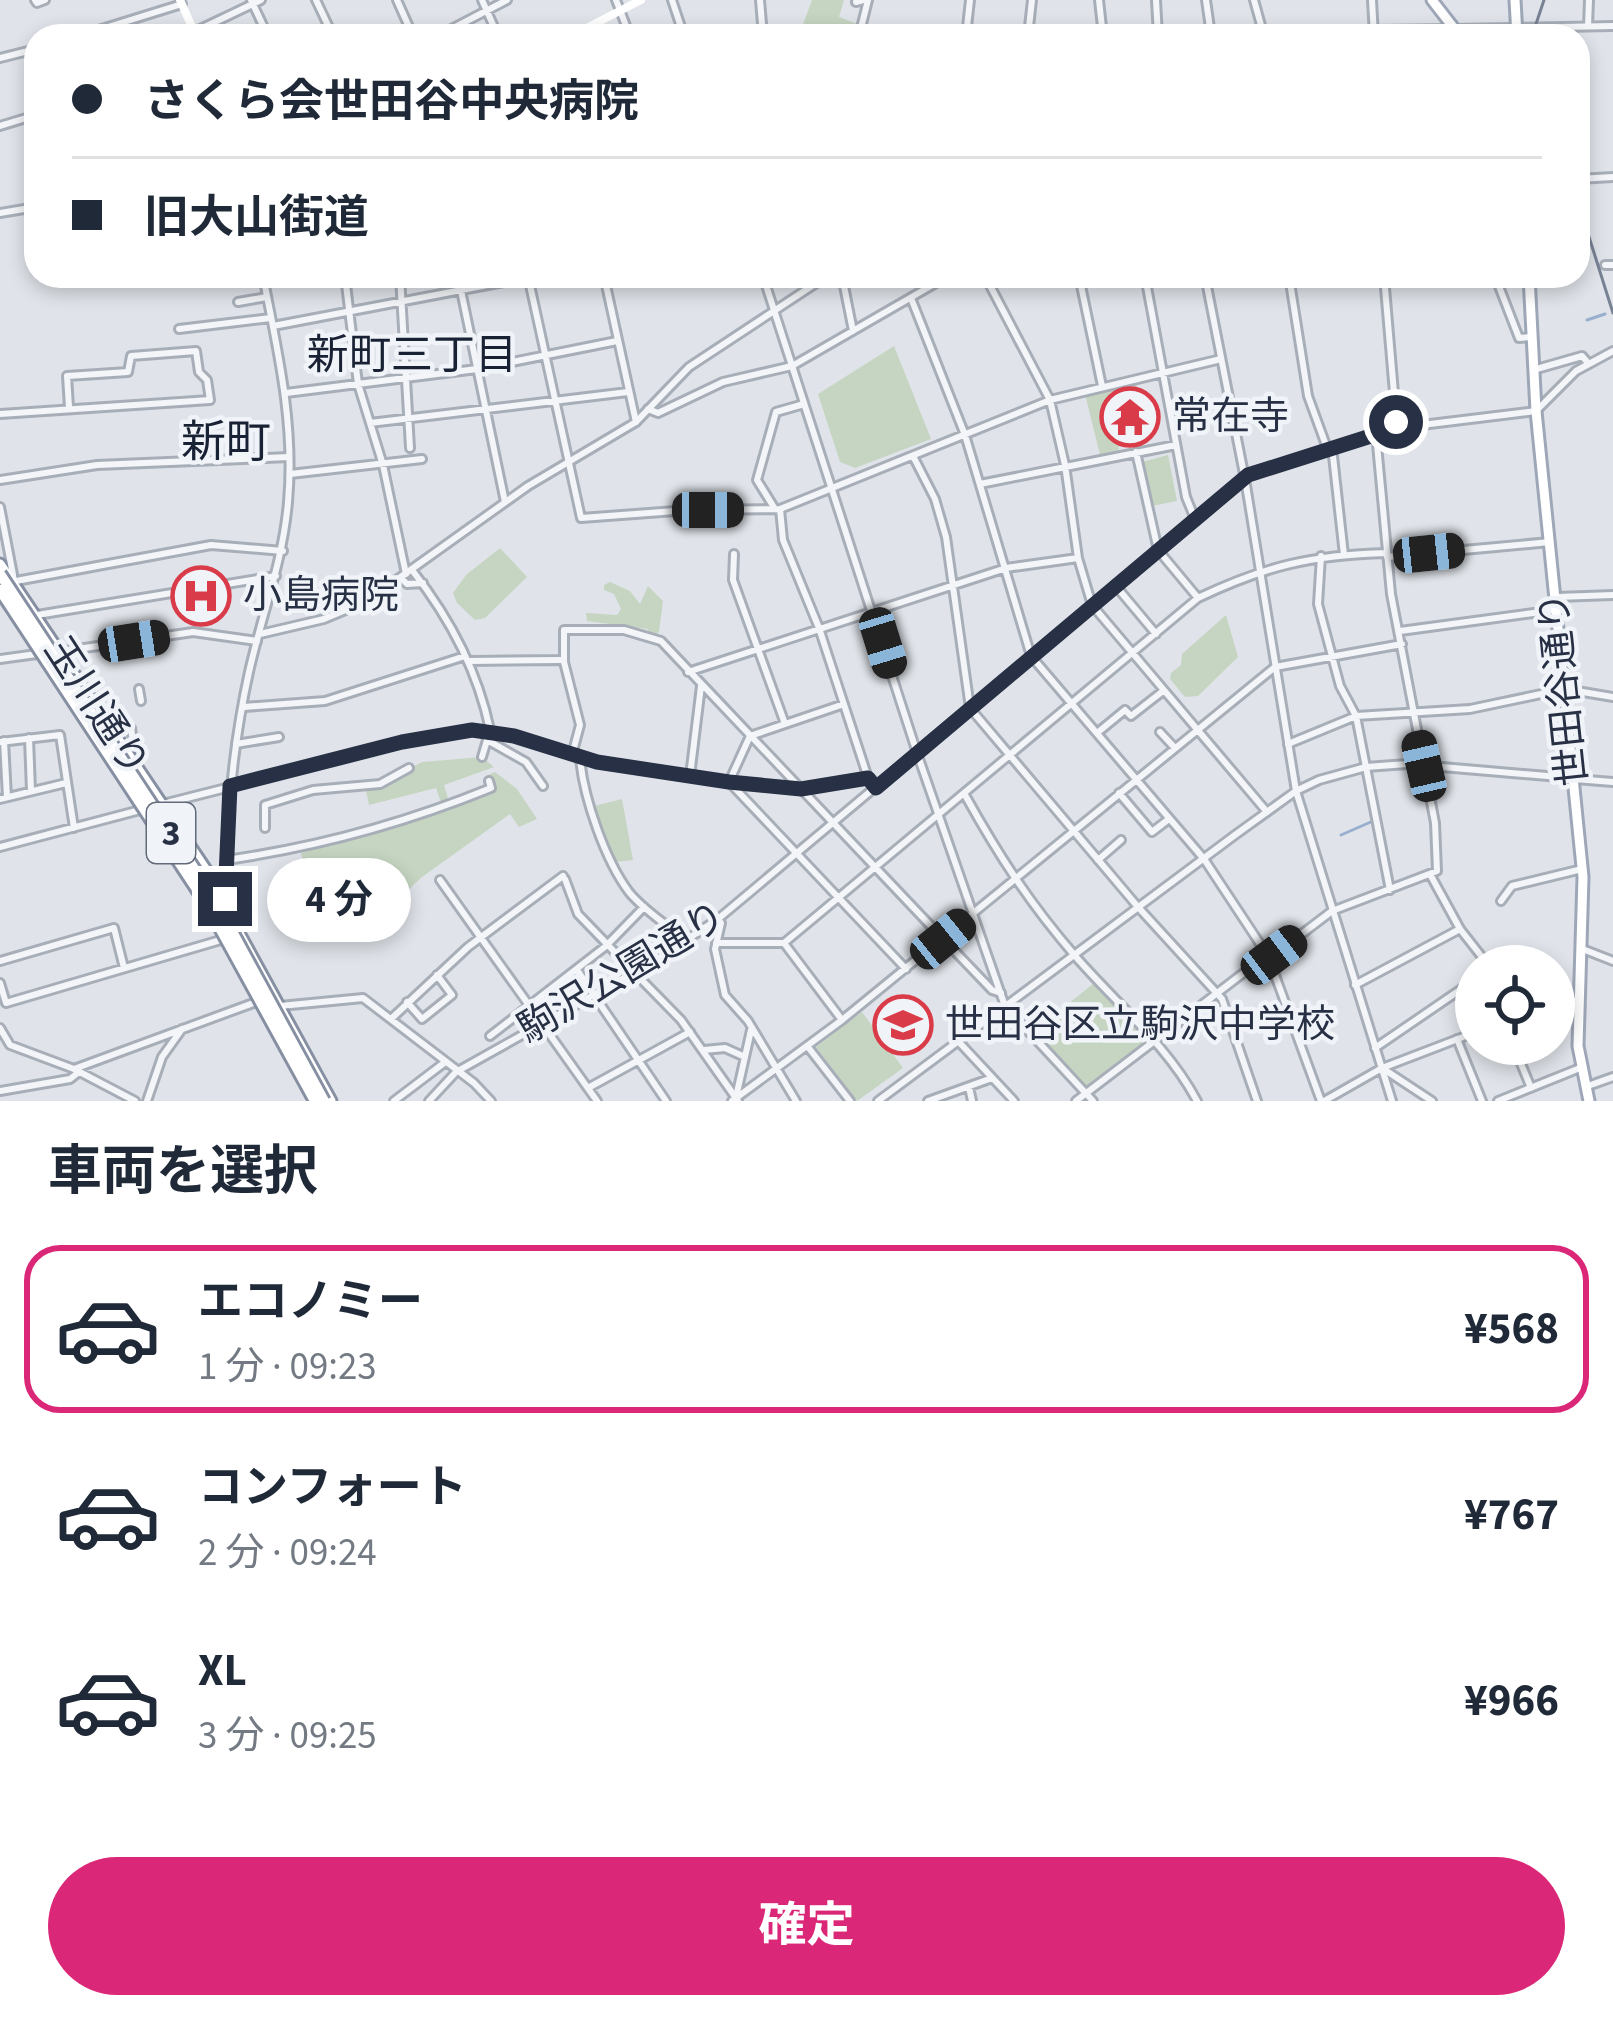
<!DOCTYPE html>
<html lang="ja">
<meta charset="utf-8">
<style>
:root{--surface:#fff;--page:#f6f6f7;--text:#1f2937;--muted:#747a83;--line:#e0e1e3;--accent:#db2777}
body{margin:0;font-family:"Source Sans 3","Noto Sans JP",sans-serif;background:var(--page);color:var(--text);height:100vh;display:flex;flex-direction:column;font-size:45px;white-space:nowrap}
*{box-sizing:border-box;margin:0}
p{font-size:39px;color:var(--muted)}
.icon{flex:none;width:66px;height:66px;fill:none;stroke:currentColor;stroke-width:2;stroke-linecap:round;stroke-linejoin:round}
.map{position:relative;height:1101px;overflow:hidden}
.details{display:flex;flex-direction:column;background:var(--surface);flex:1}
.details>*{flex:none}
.guide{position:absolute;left:24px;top:24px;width:1566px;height:264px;border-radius:36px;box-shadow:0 6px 18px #0003;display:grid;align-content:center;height:264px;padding:0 48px;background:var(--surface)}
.tools{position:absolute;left:1455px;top:945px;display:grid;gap:24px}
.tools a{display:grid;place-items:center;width:120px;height:120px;border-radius:50%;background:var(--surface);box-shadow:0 6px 18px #0003;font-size:60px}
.end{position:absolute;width:54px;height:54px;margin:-27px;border:15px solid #273044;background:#fff;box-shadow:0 0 0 6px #fff}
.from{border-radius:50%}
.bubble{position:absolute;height:84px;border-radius:42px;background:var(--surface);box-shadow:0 6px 18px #0003;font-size:39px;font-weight:700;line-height:84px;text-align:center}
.car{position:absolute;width:36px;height:72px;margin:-36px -18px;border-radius:15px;box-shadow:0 0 9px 3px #0007;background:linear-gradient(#222 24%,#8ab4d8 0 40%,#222 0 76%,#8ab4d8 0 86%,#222 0)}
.guide b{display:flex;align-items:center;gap:42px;height:114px;font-size:45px}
.guide b+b{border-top:3px solid var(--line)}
.guide i{width:30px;height:30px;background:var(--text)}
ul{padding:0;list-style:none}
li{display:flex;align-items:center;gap:36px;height:168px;margin:0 24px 18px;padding:0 24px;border:6px solid transparent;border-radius:36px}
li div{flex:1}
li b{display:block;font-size:45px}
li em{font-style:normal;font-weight:700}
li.current{border-color:var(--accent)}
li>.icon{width:108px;height:108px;stroke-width:1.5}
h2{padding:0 48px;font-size:54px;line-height:144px}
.primary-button{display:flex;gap:24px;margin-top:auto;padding:24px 48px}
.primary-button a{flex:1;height:138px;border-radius:72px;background:var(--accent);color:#fff;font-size:48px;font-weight:700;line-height:138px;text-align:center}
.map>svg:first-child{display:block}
</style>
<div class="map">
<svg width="1613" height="1101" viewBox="0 0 1613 1101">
<rect width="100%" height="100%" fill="#e0e4ea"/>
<path fill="#c5d5c1" d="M812,0H844L839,17L863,26L859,36H827L802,27Z
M894,346L931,439L855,468L840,462L818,394Z
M1136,382L1139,404L1119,409L1124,437L1118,439L1119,451L1100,455L1085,394Z
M1168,455L1177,501L1152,506L1142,462Z
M500,548L527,577L485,618L475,620L457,603L453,593L466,575Z
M610,582L630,591L640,604L648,586L663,601L659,632L653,636L647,629L587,621L586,613L617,615L621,609L614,594L604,590V585Z
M1226,615L1238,657L1198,696L1185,697L1170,679L1171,673L1181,665L1182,654Z
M482,757L494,767L444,785L450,805L443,808L436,788L369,805L365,786L380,784L422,762Z
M495,772L517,789L537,819L519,827L510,814L422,877L356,939L348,930L340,905L314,913L301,853L428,816L493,790L488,775Z
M622,799L633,860L615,862L594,806Z
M1094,983L1148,1042L1088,1088L1035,1031Z
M862,1012L903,1068L857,1101L816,1047Z"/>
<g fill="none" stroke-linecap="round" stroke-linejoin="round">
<path stroke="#98afce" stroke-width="3" d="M1587,320L1605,314
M1341,835L1373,821"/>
<g stroke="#a8aeb8" stroke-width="12">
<path id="minor" d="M35,0L37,3L45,0
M251,0L268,36
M316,0L333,36
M397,0L413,36
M482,0L498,36
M616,0L630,36
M760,0L763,36
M1099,0L1103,36
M1206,0L1211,35
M1254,0L1264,36
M856,2L863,0
M1588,26L1589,0
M1374,30L1455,29
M194,32L261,0
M438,36L507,0
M859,36L868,0
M966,36L970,0
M1028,36L1032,0
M0,126L36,115
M1578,179L1613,177
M0,213L36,207
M1605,265H1613
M345,276L358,384L383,465L406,574
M400,276L410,448
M458,276L505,502
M528,276L581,518L689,510L780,509L1050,400L1221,359
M604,276L636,422
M842,276L853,331
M985,276L1050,400L1065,465L1078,558L1092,605L1267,812
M1079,276L1102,386
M1145,276L1186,497L1195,519
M1289,276L1308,396L1327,448
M1495,276L1519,338L1531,337
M911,298L965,435L1031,656L1204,859L1268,956L1321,1101
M238,302L267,297
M273,326L535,276
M179,329L271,318
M1533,370L1582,356L1588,363
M286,393L477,369L617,341
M648,409L658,413L723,382L792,366L948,276
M0,414L210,400L207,380L199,372L196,351L131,356L128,372L67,376L69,407
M370,423L628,392
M1332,447L1344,555
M1136,452L1158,550L1198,598
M913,456L935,499L946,537L970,708L1138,907L1222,999L1257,1101
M290,474L422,459
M0,480L97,465L289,457
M980,484L1176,445
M0,507L15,585
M775,509L757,480L776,412L804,404
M780,509L783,540L819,628L868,778L876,788
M734,554L733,580L784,721
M1321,556L1318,604L1340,686L1356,716L1390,890
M1387,557L1550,542
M412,570C449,617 478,672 490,730
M401,578L407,584L423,583
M16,581L211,545L283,551
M1115,585L1156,634
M37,615L276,576
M1400,631L1556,610
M57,652L193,632L257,641
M0,659L44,653
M469,661L560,660
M688,672L1006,568L1078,558
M139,689L141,701
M844,704L750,736L729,782L906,969
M244,707L325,701L465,656
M131,728L133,742
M485,730L487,740L526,762L543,786
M1160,732L1174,747
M1097,733L1125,710L1131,716L1163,691
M29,738L31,791
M4,741L7,797
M0,742L60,735L74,828
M236,744L279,737
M1288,744L1356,716L1470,709L1565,689L1613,697
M572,755L580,725L564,662V630H624L661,641L946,942L992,990L1001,993
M482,757L487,740
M580,759C584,799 605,860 629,892C645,912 668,924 686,942
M690,776L701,686
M1575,779L1613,782
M230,786L402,742L472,730L514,736L597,762L729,782L801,789L868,778
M1119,793L1152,832L1169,819
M965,795C999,856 1030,904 1076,957C1117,1004 1168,1046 1197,1101
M0,799L66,783
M163,804L230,787
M265,828V805L313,790L380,784L409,768
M0,847L140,810
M226,860C318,847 405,823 491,788L489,781
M1098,860L1121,840
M1431,876L1460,929L1489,966
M565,879L578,914L634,972
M440,880L597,1101
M1501,901L1512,886L1582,869
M718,919L721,923L715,949L725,995L748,1021L796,1101
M716,943H784L1198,598C1265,566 1312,555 1387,553
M784,943L842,1020
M1580,948L1613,961
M0,961L114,928L124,968
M577,970L666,1101
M0,983L6,1003L224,939
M1355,985L1460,929
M407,1002L422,1019L452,995L437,975
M280,1006L363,998L474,1083L491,1101
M391,1019L468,947L563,876
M0,1028L10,1045L74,1069L135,1101
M490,1036L606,946L644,907
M1457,1039L1482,1101
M958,1041L1014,1101
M1513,1044L1531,1088
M808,1047L850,1101
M1375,1048L1476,979
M704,1050L725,1048L745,1057
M1382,1068L1432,1101
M74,1069L256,1002
M969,1087L972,1101
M1585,1087L1613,1077
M588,1088L690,1032
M0,1091L70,1079L79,1072
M736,1097L751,1030
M147,1101L162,1057L182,1029
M394,1101L444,1063
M732,1101L842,1020L1275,667L1402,644
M928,1101L992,1078
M1076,1101L1263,958L1274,955L1332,911L1437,871L1435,823L1391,594L1376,434
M1498,1101L1580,1068"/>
</g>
<g stroke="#a8aeb8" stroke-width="12">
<path id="tertiary" d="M672,0L684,36
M1156,0L1158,36
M1372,0L1374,36
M1455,29L1613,26
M79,36L182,4
M1203,36L1264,34
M0,58L36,49
M763,276L917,753L1005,1006L1093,1101
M1205,276L1245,479L1296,791L1392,1101
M1384,276L1397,428
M1557,597L1613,595
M260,634L324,619L367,601L528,486L636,422L689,367L827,276
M225,917C225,834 231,753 249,672C262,614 283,561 288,502C295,425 278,352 263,276
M634,972L681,1020L738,1101
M1554,1005L1579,1000
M429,1101L456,1072L656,960L718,919L1248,475L1397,428L1536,411L1576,371L1613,351
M878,1101L1235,835L1296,791L1319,780L1366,767L1407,764L1571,778
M1324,1101L1382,1068L1476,1032"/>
</g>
<g stroke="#9ea7b7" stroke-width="15">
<path id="primary" d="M1432,0L1460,36
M1515,0L1517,36
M1529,276L1536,411L1583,877L1578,1046L1589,1101"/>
</g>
<g stroke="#8690a2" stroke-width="15">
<path id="trunk" d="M0,564L229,904L240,935L331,1101"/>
</g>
<use href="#minor" stroke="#f3f5f8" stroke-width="6"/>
<use href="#tertiary" stroke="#f3f5f8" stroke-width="6"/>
<path stroke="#fff" stroke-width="8" d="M180,0L196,36
M571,36L641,0"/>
<use href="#primary" stroke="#fff" stroke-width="9"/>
<use href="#trunk" stroke="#fff" stroke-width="9"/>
<path stroke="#788295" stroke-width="3" d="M1532,36L1544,0
M1578,202L1613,313"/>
<g stroke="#8690a2" stroke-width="16" stroke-linecap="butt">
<path id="motorway-bridge" d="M0,574L216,902L324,1101
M0,590L208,906L315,1101"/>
</g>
<use href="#motorway-bridge" stroke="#fff" stroke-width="10"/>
</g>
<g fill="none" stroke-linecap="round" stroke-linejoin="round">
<path stroke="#273044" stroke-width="15" d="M225,899L230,786L402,742L472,730L514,736L597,762L729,782L801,789L868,778L876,788L1248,475L1396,428V422"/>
</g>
<defs>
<g id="temple-ring" transform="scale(3)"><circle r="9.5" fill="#f0f3f8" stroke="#da3b49" stroke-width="1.5"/><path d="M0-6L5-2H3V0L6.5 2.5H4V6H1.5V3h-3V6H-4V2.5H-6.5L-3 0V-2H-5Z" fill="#da3b49"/></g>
<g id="hospital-ring" transform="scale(3)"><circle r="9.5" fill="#f0f3f8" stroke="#da3b49" stroke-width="1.5"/><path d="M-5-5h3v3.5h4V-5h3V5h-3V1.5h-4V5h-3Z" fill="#da3b49"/></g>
<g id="school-ring" transform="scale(3)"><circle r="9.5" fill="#f0f3f8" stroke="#da3b49" stroke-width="1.5"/><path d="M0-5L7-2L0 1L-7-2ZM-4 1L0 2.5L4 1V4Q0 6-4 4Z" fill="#da3b49"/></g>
</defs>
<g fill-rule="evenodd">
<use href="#temple-ring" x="1130" y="417"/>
<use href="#hospital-ring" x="201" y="596"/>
<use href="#school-ring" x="903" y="1025"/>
</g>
<g text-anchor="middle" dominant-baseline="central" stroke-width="9" stroke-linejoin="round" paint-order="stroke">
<rect fill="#f0f3f8" stroke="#636a7a" stroke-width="3" x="147" y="803" width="48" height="60" rx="9"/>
<g font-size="36" font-weight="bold" fill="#273044">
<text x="171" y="833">3</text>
</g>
<g font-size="39" fill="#273044" stroke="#f0f3f8" text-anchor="start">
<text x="1172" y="417">常在寺</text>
<text x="243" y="596">小島病院</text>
<text x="945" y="1025">世田谷区立駒沢中学校</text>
</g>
<g font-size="39" fill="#273044" stroke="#f0f3f8">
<text transform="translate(1564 689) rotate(-96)">世田谷通り</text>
<text transform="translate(96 707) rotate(57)">玉川通り</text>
<text transform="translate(622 973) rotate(-31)">駒沢公園通り</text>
</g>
<g font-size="42" fill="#192134" stroke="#f0f3f8">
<text x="412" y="356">新町三丁目</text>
</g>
<g font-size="45" fill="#192134" stroke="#f0f3f8">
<text x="226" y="443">新町</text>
</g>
</g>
</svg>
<div class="tools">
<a><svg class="icon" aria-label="locate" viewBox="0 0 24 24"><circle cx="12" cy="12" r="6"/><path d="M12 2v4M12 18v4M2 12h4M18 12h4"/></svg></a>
</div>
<i class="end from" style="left:1396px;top:422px"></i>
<i class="end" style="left:225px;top:899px"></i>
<div class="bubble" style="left:267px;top:858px;width:144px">4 分</div>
<i class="car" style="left:708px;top:510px;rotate:90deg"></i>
<i class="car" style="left:1429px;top:553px;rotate:84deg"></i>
<i class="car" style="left:134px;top:641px;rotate:81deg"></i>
<i class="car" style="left:883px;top:643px;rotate:163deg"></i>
<i class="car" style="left:1424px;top:766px;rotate:347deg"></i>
<i class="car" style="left:943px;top:939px;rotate:51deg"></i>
<i class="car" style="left:1274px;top:955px;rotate:53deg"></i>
<div class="guide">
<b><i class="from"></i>さくら会世田谷中央病院</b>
<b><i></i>旧大山街道</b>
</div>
</div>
<section class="details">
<h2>車両を選択</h2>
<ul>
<li class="current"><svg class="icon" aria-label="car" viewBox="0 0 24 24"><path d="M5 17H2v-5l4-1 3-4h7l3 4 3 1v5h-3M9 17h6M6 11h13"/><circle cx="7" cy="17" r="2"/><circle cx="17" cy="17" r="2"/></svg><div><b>エコノミー</b><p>1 分 · 09:23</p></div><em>¥568</em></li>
<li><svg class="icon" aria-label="car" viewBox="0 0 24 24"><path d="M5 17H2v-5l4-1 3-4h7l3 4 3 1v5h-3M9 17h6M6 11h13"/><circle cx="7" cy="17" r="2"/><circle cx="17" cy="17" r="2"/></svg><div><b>コンフォート</b><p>2 分 · 09:24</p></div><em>¥767</em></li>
<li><svg class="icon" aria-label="car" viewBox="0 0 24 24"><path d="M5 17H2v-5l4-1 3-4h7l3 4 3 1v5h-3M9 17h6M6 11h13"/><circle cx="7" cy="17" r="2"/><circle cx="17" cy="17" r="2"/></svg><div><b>XL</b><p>3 分 · 09:25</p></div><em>¥966</em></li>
</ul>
<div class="primary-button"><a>確定</a></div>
</section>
